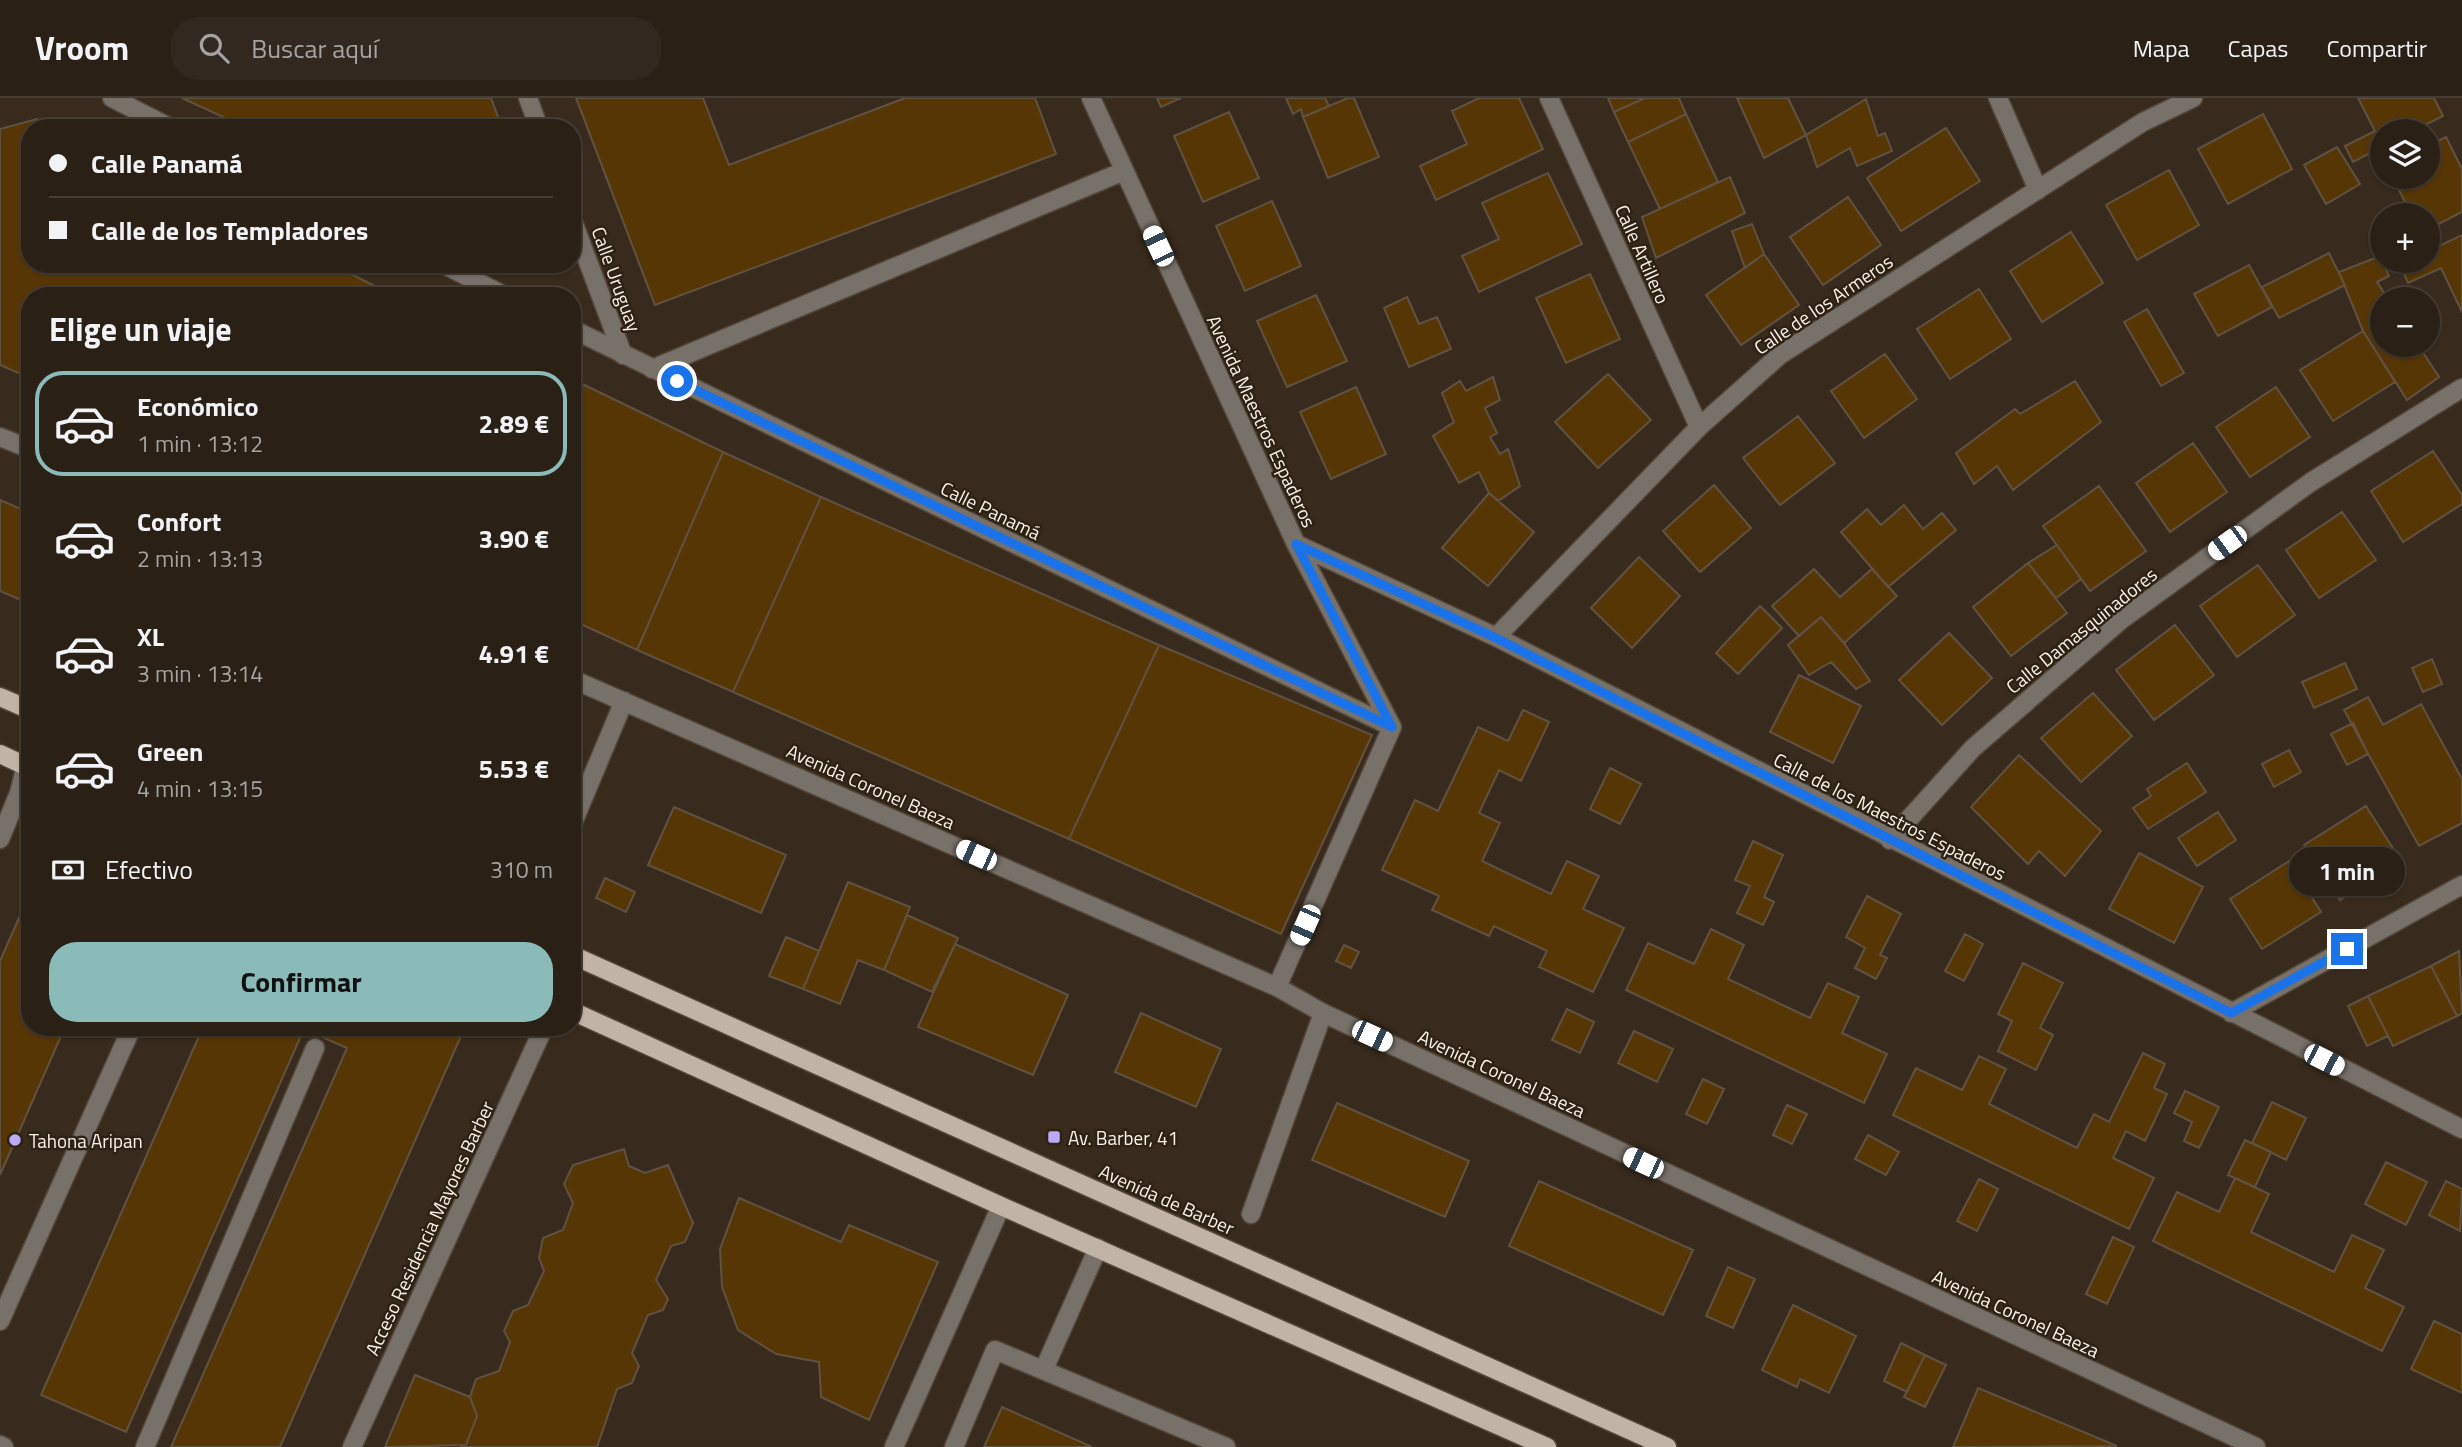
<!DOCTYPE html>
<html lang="es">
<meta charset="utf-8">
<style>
:root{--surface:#2a2016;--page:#32281f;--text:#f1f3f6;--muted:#a5a3a1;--line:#463e35;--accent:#8bbbb9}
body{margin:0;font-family:"Titillium Web",sans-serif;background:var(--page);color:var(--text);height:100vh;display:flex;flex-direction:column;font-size:26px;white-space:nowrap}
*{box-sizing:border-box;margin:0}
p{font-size:23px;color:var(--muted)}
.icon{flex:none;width:38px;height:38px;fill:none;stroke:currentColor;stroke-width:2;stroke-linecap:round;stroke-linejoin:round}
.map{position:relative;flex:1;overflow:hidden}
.panel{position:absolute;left:21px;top:189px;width:560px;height:749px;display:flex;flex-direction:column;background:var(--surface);border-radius:28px;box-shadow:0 2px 5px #0004,0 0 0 2px var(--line)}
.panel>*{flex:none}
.top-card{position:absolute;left:21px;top:21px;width:560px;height:154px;border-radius:28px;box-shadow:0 2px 5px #0004,0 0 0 2px var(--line);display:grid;align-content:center;height:154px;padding:0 28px;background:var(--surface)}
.fabs{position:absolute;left:2370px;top:21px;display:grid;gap:14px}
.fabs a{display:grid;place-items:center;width:70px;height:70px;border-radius:50%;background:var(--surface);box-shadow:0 2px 5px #0004,0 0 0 2px var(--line);font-size:35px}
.end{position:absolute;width:32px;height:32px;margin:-16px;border:9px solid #1a73e8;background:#fff;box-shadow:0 0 0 4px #fff}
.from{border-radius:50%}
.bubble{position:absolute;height:49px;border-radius:24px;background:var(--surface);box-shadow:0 2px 5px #0004,0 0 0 2px var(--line);font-size:23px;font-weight:700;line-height:49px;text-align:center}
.car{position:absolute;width:21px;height:42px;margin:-21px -10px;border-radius:9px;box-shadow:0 0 5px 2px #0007;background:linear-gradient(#fff 24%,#345 0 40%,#fff 0 76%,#345 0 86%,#fff 0)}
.top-card b{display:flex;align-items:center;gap:24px;height:66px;font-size:26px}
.top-card b+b{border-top:2px solid var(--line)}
.top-card i{width:18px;height:18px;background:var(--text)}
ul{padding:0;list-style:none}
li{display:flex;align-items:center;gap:21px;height:105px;margin:0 14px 10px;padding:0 14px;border:4px solid transparent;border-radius:28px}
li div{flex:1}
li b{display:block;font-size:26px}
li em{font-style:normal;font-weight:700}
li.current{border-color:var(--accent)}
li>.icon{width:63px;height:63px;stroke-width:1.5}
h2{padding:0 28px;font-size:32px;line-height:84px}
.pay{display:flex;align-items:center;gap:18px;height:77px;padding:0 28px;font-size:26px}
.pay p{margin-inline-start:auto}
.primary-button{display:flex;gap:14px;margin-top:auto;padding:14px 28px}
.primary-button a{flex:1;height:80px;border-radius:28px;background:var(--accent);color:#111;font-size:28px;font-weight:700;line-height:80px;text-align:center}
header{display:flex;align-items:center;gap:42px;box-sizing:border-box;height:98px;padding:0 35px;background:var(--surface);border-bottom:2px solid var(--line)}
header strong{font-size:33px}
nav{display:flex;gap:38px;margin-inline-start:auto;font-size:24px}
.search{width:490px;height:63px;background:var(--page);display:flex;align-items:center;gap:18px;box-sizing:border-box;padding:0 24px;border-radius:28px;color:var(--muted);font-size:26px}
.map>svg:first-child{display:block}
</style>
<header>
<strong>Vroom</strong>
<div class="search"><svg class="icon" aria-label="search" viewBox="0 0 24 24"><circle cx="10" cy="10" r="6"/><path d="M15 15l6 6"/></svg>Buscar aquí</div>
<nav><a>Mapa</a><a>Capas</a><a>Compartir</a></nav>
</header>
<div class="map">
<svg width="2462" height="1349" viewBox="0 0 2462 1349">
<rect width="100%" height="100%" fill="#382b1d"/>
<path fill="#573606" stroke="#605242" stroke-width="2" d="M182,0H491L502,30H247Z
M576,0H703L729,67L905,0H1035L1056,56L655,207Z
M1157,0H1181L1161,9Z
M1286,0H1325L1329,8L1303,19L1301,11L1293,16Z
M1348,0H1354L1379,59L1328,80L1303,19Z
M1479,0H1519L1543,51L1436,102L1420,68L1467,46L1452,13Z
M1608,0H1645L1614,14Z
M1645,0H1679L1686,16L1628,44L1614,14Z
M1737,0H1788L1806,37L1764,60Z
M2358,0H2434L2443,18L2413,33H2382V49L2353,64L2345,48L2375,33Z
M1866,1L1878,38L1885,35L1892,53L1857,68L1850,50L1817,69L1806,37Z
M1229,14L1259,80L1203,104L1174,38Z
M1686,16L1718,84L1660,111L1628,44Z
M2263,16L2292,71L2228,106L2198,51Z
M37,21L56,30H30V166H331L395,198H30V280L0,267V31Z
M1946,30L1980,83L1901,133L1867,80Z
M2446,39L2462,71V114L2427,132V117H2412L2392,79H2427V48Z
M2337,49L2360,86L2326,106L2304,67Z
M2169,72L2199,127L2137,162L2106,107Z
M1548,75L1582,146L1479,194L1462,158L1499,141L1482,105Z
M1730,79L1745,115L1656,160L1642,119Z
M1848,99L1881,147L1823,187L1790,139Z
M1272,103L1301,168L1245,193L1216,128Z
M1752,126L1764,156L1745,170L1732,133Z
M2071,134L2103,185L2042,224L2010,173Z
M2462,137V214L2441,170L2408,185L2400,167L2409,163H2427V154Z
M2329,155L2345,187L2279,220L2262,189Z
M1764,156L1799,207L1741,247L1706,197Z
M2380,158L2389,178L2377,184L2388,201H2382V247H2418L2439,279L2407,302L2363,233L2339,174Z
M2249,167L2272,209L2218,238L2194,196Z
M1590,176L1620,241L1566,265L1536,200Z
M1979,191L2011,241L1950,281L1917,231Z
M1316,197L1347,263L1287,289L1257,223Z
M1407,199L1419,226L1437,219L1451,251L1409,269L1384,210Z
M2147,211L2184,275L2161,288L2124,224Z
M2363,233L2395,284L2333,323L2300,272Z
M1885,256L1917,301L1864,340L1831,293Z
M1608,276L1651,322L1598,370L1555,324Z
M1493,279L1500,302L1485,310L1497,335L1490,339L1500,356L1508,351L1520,388L1498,403L1489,395L1479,374L1459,385L1433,338L1454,324L1442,295L1460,283L1466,293Z
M572,281L723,354L637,552L572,522Z
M2075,283L2101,324L2013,392L1997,368L1974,386L1956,355L2015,311L2020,316Z
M1356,289L1386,356L1331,381L1300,314Z
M2276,289L2310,339L2250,379L2216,329Z
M1798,318L1835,365L1780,407L1743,360Z
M2193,345L2227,394L2170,434L2136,385Z
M2433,353L2462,397V406L2403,444L2371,393Z
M723,354L821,399L733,594L637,552Z
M1714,387L1751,430L1700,474L1663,433Z
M2099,388L2146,453L2090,493L2043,428Z
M1489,395L1534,434L1488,488L1442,450Z
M821,399L1159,547L1069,741L733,594Z
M0,402L30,415V506L0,493Z
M1904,407L1923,431L1942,415L1956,432L1888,489L1841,434L1867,411L1881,427Z
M2342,414L2376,462L2319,500L2286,452Z
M2057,447L2081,481L2056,500L2028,465Z
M1639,459L1680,498L1632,550L1591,510Z
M2028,465L2067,515L2011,558L1973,509Z
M2258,467L2295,517L2237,559L2200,508Z
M1814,471L1840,499L1872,471L1897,498L1844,545L1821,519L1799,538L1772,508Z
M1760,508L1782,530L1738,576L1716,555Z
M1821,519L1844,545L1870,583L1856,591L1831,564L1809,577L1788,547Z
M2175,527L2214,577L2154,622L2116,572Z
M1949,535L1992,580L1942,627L1899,582Z
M1159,547L1372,637L1281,836L1069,741Z
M2432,561L2442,586L2423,594L2412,570Z
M2345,565L2357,591L2314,610L2302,584Z
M1799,577L1861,608L1833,665L1770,634Z
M2093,595L2132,638L2081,684L2041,640Z
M2368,599L2383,627L2421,606L2462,681V725L2419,748L2344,612Z
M1523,612L1549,624L1521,683L1499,672L1479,715L1500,725L1482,763L1551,796L1567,763L1599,778L1583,811L1624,830L1593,894L1539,869L1547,853L1494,828L1489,838L1432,812L1439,798L1382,772L1415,702L1438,713L1478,629L1508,643Z
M2353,625L2368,656L2347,667L2331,636Z
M2289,652L2301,674L2274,689L2262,666Z
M2019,657L2101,733L2065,778L2039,753L2028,766L1971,709Z
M2187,665L2206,694L2148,731L2133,710L2151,698L2147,691Z
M1610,670L1641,686L1620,726L1590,711Z
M2366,708L2401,763L2340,802L2304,747Z
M674,709L786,757L761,815L648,767Z
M2218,714L2236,742L2197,768L2178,740Z
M1753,743L1783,757L1764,799L1774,804L1763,827L1737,815L1750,788L1735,782Z
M2139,755L2203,789L2174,845L2109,811Z
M2289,763L2321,814L2262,851L2230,801Z
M605,780L635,794L626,814L596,800Z
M848,784L910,809L884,872L858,862L840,906L803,891Z
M30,795V929H65L0,1077V863Z
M1867,798L1901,816L1880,857L1887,860L1876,881L1855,870L1865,850L1846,839Z
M907,817L958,840L932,894L884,872Z
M1711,831L1744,847L1728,881L1810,920L1828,885L1859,899L1842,935L1887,956L1864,1005L1626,892L1648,845L1694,866Z
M1965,836L1983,846L1964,883L1945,873Z
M786,839L819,853L803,891L769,878Z
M955,846L1068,897L1033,977L918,929Z
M1344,847L1359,854L1351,870L1336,863Z
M2459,853L2462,915L2457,918L2431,868Z
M2023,865L2063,885L2040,930L2053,937L2036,972L1998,953L2012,923L1998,916Z
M2431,868L2457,918L2393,948L2368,898Z
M2368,898L2388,938L2367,948L2348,908Z
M1567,911L1594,924L1580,955L1552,942Z
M1141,915L1221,951L1196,1009L1115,974Z
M203,929H465L280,1349H171L347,950L304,931L126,1334L41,1297Z
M1634,933L1673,951L1657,984L1618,965Z
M2143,955L2165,966L2154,990L2167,996L2145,1043L2126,1033L2113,1060L2154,1080L2129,1131L1893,1017L1916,970L1962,992L1979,958L2006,971L1989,1006L2077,1050L2094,1016L2109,1024Z
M1703,981L1724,991L1707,1026L1686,1016Z
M2185,993L2219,1009L2199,1050L2184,1043L2192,1024L2174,1015Z
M2272,1004L2306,1020L2286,1062L2252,1045Z
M1337,1005L1469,1063L1445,1119L1312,1062Z
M1787,1007L1807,1016L1792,1046L1773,1037Z
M1868,1037L1899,1054L1886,1077L1855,1061Z
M2245,1042L2271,1054L2255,1089L2228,1077Z
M624,1051L629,1068L645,1075L668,1067L693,1125L685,1144L671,1148L656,1182L668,1201L663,1212L648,1217L632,1255L639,1268L632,1285L617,1291L597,1349H460L466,1347L477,1318L470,1299L476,1281L499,1273L510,1244L504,1233L513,1213L528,1207L544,1173L539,1160L543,1140L563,1132L573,1105L564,1086L573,1067Z
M2386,1064L2427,1084L2406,1127L2365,1106Z
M2235,1080L2269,1096L2251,1134L2334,1174L2352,1137L2384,1152L2365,1190L2404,1209L2382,1253L2153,1143L2177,1094L2219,1114Z
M1979,1081L1998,1091L1977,1133L1957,1123Z
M1539,1083L1693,1152L1663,1217L1509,1148Z
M2446,1083L2462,1091L2460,1133L2429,1117Z
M739,1100L841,1144L849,1127L938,1164L869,1322L821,1299L819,1264L776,1256L738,1232L722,1189L720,1151Z
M2113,1139L2134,1149L2107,1206L2086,1196Z
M1728,1169L1755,1181L1733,1230L1706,1218Z
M1793,1207L1856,1238L1829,1295L1800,1281L1797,1289L1762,1272Z
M2434,1223L2462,1236V1295L2411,1271Z
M1901,1245L1925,1257L1907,1294L1884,1283Z
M1925,1257L1946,1267L1925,1309L1904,1299Z
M415,1277L470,1299L477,1318L466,1347L385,1349Z
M1978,1290L2117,1348L1953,1349Z
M1002,1309L1092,1349H984Z"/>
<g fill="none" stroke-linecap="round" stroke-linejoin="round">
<g stroke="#534739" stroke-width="21">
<path id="minor" d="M112,0L171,30
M528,0L539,30
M1091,0L1296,446L1392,629L1277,889
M1549,0L1699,329
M1998,0L2038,92
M572,121L623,257
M443,166L505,198
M572,231L1392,629
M652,271L1124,73
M0,339L30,351
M1296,446L1496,539L2462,1031
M1496,539L1699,329L1780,257L2143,24L2193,0
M572,581L1277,889L1323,915L2256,1349
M572,727L624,603
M0,741L19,695L26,668
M1890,742L1973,650L2121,522L2311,384L2462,290
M2231,915L2462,787
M1251,1116L1323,915
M0,1223L132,929
M1044,1271L1098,1150
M0,1347L4,1349
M145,1349L315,950
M352,1349L544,929
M894,1349L1001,1108
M954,1349L995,1252L1226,1349"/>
</g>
<g stroke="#534739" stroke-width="21">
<path id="major" d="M0,599L30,612
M0,656L30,670
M572,857L1667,1349
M572,913L1001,1108L1547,1349"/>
</g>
<use href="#minor" stroke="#78716a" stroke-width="18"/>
<use href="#major" stroke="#c1b3a5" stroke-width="18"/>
</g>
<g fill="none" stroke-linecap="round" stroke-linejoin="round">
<path stroke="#1a73e8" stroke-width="9" d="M677,283L1392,629L1296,446L1496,540L2231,915L2347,851"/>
</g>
<g fill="#bcaaf6" stroke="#2e2214" stroke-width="2.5">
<rect x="1047" y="1032" width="14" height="14" rx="3.5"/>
<circle cx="15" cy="1042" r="7"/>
</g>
<g text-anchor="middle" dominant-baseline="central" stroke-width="5" stroke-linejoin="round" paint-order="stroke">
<g font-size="19" fill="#faf1e8" stroke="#2e2214">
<text transform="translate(1643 156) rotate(66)">Calle Artillero</text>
<text transform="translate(617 181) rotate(70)">Calle Uruguay</text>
<text transform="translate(1823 206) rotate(-34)">Calle de los Armeros</text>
<text transform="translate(1262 323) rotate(65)">Avenida Maestros Espaderos</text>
<text transform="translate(991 412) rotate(26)">Calle Panamá</text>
<text transform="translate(2081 532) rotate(-39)">Calle Damasquinadores</text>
<text transform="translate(871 688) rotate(24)">Avenida Coronel Baeza</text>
<text transform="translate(1890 718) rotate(27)">Calle de los Maestros Espaderos</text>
<text transform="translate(1502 975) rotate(25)">Avenida Coronel Baeza</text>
<text transform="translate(1167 1101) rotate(24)">Avenida de Barber</text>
<text transform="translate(429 1130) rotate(-65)">Acceso Residencia Mayores Barber</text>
<text transform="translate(2016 1215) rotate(25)">Avenida Coronel Baeza</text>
</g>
<g font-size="19" fill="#faf1e8" stroke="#2e2214" text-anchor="start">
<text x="1068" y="1039">Av. Barber, 41</text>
<text x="29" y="1042">Tahona Aripan</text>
</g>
</g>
</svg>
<div class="fabs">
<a><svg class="icon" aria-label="layers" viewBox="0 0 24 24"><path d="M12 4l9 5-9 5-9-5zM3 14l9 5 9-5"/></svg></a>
<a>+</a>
<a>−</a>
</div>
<i class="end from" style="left:677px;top:283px"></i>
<i class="end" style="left:2347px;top:851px"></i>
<div class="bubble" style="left:2289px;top:749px;width:116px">1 min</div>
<i class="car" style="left:1158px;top:148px;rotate:335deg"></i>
<i class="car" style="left:2227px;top:445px;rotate:234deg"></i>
<i class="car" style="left:976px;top:757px;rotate:294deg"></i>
<i class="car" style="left:1305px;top:827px;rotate:204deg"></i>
<i class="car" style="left:1372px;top:938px;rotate:115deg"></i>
<i class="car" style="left:2324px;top:962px;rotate:117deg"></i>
<i class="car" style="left:1643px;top:1065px;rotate:295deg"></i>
<div class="top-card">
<b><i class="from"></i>Calle Panamá</b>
<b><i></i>Calle de los Templadores</b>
</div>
<section class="panel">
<h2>Elige un viaje</h2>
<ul>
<li class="current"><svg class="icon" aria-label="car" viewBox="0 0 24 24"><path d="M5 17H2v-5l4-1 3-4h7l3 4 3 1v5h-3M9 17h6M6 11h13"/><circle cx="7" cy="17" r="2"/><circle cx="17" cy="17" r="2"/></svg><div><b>Económico</b><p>1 min · 13:12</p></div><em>2.89 €</em></li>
<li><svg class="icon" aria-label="car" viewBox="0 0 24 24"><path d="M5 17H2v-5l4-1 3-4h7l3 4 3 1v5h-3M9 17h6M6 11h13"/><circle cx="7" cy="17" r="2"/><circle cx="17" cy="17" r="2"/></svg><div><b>Confort</b><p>2 min · 13:13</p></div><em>3.90 €</em></li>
<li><svg class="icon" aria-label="car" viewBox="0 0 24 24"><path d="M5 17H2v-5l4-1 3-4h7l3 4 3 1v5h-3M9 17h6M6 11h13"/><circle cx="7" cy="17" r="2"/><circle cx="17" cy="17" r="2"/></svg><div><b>XL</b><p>3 min · 13:14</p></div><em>4.91 €</em></li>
<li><svg class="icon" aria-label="car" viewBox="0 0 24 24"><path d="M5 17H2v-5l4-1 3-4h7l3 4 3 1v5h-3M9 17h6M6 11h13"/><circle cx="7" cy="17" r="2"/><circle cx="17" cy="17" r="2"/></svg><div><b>Green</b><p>4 min · 13:15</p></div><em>5.53 €</em></li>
</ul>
<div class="pay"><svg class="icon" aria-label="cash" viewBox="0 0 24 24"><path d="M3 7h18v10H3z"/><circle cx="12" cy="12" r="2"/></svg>Efectivo<p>310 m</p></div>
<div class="primary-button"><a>Confirmar</a></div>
</section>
</div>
